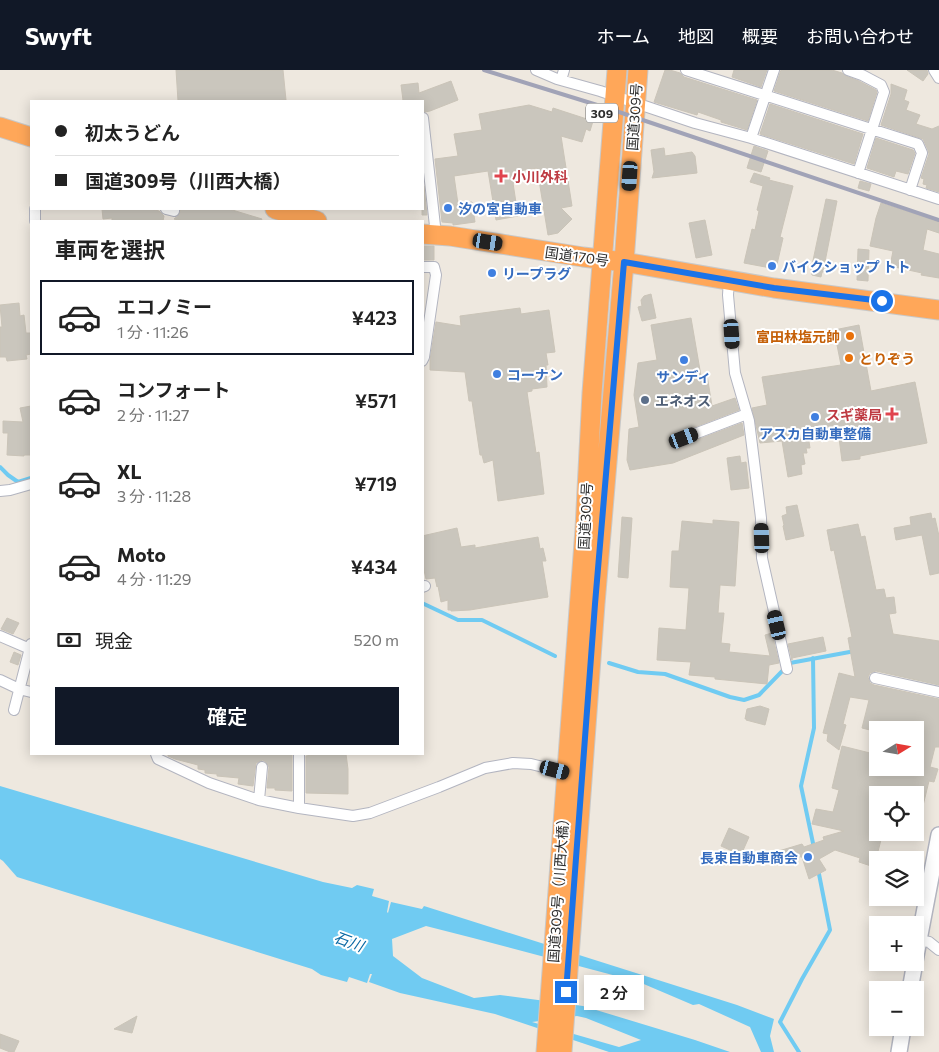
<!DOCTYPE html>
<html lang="ja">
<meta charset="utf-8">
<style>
:root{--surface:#fff;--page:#f6f6f6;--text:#222;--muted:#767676;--line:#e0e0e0;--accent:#111827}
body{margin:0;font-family:Commissioner,"Noto Sans JP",sans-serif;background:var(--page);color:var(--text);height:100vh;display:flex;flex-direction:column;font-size:19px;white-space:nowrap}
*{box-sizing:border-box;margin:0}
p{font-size:16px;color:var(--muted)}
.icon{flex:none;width:28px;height:28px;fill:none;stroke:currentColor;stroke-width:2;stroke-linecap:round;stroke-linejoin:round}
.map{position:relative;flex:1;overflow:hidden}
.side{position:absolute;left:30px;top:150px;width:394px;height:535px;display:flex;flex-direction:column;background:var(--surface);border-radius:0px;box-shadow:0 2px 12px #0003}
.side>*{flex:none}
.top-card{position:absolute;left:30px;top:30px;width:394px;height:110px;border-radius:0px;box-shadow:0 2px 12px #0003;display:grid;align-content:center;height:110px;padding:0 25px;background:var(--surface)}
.needle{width:32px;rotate:79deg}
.buttons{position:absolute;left:869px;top:651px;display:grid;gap:10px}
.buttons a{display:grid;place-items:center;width:55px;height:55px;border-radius:0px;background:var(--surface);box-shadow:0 2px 12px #0003;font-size:25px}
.end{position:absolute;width:22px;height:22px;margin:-11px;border:6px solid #1a73e8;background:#fff;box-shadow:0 0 0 2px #fff}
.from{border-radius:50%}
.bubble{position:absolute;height:35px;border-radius:0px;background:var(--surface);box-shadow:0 2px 12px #0003;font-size:16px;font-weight:600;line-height:35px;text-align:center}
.car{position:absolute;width:15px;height:30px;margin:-15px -8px;border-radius:6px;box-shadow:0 0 4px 1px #0007;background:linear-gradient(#222 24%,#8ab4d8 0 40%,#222 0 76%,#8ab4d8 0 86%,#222 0)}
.top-card b{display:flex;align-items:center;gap:18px;height:48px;font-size:19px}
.top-card b+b{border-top:1px solid var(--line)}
.top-card i{width:12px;height:12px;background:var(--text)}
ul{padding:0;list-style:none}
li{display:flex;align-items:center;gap:15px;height:75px;margin:0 10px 8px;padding:0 15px;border:2px solid transparent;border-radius:0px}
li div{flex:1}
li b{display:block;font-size:19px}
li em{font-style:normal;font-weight:600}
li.current{border-color:var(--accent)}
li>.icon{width:45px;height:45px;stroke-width:1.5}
h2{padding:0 25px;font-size:22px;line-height:60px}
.pay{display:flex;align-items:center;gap:12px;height:55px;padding:0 25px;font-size:19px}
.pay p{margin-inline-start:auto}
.primary-button{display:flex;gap:10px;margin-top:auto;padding:10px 25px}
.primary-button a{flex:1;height:58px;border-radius:0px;background:var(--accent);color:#fff;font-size:20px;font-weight:600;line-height:58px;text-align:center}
header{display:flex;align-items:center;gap:30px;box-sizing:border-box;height:70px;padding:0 25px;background:var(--accent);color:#fff}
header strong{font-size:24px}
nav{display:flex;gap:28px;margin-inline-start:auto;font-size:18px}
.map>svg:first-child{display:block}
</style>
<header>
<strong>Swyft</strong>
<nav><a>ホーム</a><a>地図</a><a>概要</a><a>お問い合わせ</a></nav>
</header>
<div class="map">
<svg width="939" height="982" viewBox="0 0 939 982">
<rect width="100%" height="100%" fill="#eee8df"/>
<path fill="#70cbf2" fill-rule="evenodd" d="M0,716L323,812L352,818L357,815L374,819L372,826L389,831L387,842L388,843L391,832L422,839L424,836L737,935L774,949L770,966L774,982H761L750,957L699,934L693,935L639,912L473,868L426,856L392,869L393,886L422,908L474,928L500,925L583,936L695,970L730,982H609L495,944L400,923L369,912L372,904H370L367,913L349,907L347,912L321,905L312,899L17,807L3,791L0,789ZM577,946L586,948L641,970L619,977L532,952Z"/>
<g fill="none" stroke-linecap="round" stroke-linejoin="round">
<path stroke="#70cbf2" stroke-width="4" d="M0,397L8,405L18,412L31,408
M422,533L458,550H482L555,586
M813,588L814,658L801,716L814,778
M609,593L638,602L665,604L730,627L744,630L759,625L790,593L855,581
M799,982L780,952L802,909L830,860L818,799"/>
</g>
<path fill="#cac6bd" stroke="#cac4b8" d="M176,0H283L286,30L271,31H178Z
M665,0H670L680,3L684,7L757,30L747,60L721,52V50L698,42L697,45L654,32Z
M734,0H767L761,17L732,7Z
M781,0H832L842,3L846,6L859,11L876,20L877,22L868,51L774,21Z
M907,0H927L928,4L923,11Z
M451,11L458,30L430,41L425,42L422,41V31H401L403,30L401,15L418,13L419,23Z
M891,14L907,20L904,30L909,32L906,40L920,45L916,54L932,59L939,56V122L926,118L927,115L923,114L924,109L921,108L929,84L928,80L923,69L881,55L891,24Z
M770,34L863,64L854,94L760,64Z
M529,35L552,42L553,38L593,51L590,61L586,59L582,72L561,66L572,136L561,138L572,149L558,163L548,165L537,98L513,102L515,113H513L518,146L496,150L488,101L454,106L458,134L472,132L475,152L453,155V153L442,152L435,89L458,86L454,64L482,60L479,44Z
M876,68L913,80L915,83L908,104L896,101L894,107L867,98Z
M754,76L768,81L761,102L747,98Z
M664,78L665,86L692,82L695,86L697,103L652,108L654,102L651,80Z
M754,103L770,108L769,110L793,116L780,167L783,168L776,199L744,193L752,159L755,160L759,141L757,140L763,116L750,112Z
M860,111L871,114L869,121L858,118Z
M422,116H424L427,145H422Z
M826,129L837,131L823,202H822L821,207L812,205L811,200Z
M881,133L939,152V163L927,159L923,180L939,184V208L921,205L922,203L890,196L893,181L870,176L876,148Z
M102,139H151L159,141L164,146L163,151H112V148L103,149Z
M181,139H229L262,149L261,151H183L174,149L179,145Z
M705,150L712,185L696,188L689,153Z
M422,176H434V190H422Z
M858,179L869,180L868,211L857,210Z
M651,224L656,248L642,251L638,237L642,236L641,230L644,226Z
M19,233L20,246L24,245L26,263H31V284L26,285L27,289L7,291L6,287H0V257H2L0,235Z
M520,238L521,244L549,240L555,282L546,283L548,295H546L547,317L532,319V321L527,322L536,383L539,382L544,424L498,431L493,390L484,393L482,385H480L472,331H469L465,302L430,300V290L436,252L461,256L460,246Z
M691,248L701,306L707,305L712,336L735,328L739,340L682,362L677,366L678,371L682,375L686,374L742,353L744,365L673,393L630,400L627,390L629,359L639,357L634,325L638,293L657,290L651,255Z
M859,255L871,321L915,312L927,373L860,386V389L842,391L838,360L808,365L810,378H806L807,383H803L805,394L801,395L802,404L788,407L782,371L760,373L752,338L767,335L762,307L841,295L834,260Z
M31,336V385H24V386L7,385L8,363H3V351L23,352L20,338Z
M740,386L741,393L746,392L749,418L731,420L727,388Z
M797,435L804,466L786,470L783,456L784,455L782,446L787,444L786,437Z
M931,443L932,449L935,448L939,466V503L930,505L922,465L896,470L894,458L911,455L910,447Z
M622,447L632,448L628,508L618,507Z
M713,450L739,452L735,516L720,515L718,543H724L721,573L730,574L729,582L770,586L765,565L772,563L779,593L769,595L767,614L715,609V607L689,605L691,592L657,590L659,558L686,560L689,518L670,517L672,481H679L682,451L713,454Z
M858,454L861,467L865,466L876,520L884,519L886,528L894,527L896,543L889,544L893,564L939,571V615L876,601L870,603L868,607L870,613L874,615L939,629V677H935L930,697L938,699L934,712L929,711L919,752H915V725H878V762H883L874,797L859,792L860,788L835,780L819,789L826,800L809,809L802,787L772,783L802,774L804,777L824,770L823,767L844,761L812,754L816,739L833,742L839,720L832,718L842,676L878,685V698H915V660H878V662L862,658L869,630L850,627L843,654L846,655L839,680L827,671L828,664L823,663L839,603L855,607L848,568L852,567L834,480L831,481L827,460Z
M457,458L461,477L475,475V478L538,467L540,479L543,478L546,491H542L548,527L470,540L451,541V540H448V530L441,532L438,516L437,517L435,508L426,509L422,491V466Z
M7,548L19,553L13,564L1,559Z
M823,567L826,581L792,588V590L788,574Z
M14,582L21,585L18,595L10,592Z
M760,636L769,639L765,655L746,650L747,649H745L747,639Z
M168,684H292V721L275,720V718H267L269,697L266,692L263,690L260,691L256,693L253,716L238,714L239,708L217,706V704L205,703V700L198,699V695L175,689L168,686Z
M317,684H346L348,699V724L306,723V686Z
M729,758L749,767L741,785L721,776Z
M137,946L132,963L114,959Z
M0,964L19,971L14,982H10L0,978Z"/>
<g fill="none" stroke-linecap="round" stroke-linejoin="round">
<g stroke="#b3b5c0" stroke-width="12">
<path id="street" d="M536,0L557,9L600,21L695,53L751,68L939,129
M686,0L918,74L922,83L910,120
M848,0L862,5L881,15L884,22L858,103
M934,0L939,8
M561,10L564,0
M423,48L436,165
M751,68L774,0
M166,139L174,141V139
M35,151V139
M422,197H434L436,205L424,287L422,291
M729,210L728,225L735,303L749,351L761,448L762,488L787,599
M684,368L747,344
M0,421L10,420L31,414
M422,517L425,516
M0,566L30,579
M875,608L939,622
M0,610L19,619L31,622
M14,640L31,574
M156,684L158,689L209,713L259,730L299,738L353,746L370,743L439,717L485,698L513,693L531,694L567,703
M299,684V738
M259,730L262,697
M919,870L929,872L939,880"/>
</g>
<g stroke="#b3b5c0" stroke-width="18">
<path id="secondary" d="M915,891L939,765
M910,920L915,892
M899,982L903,958"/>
</g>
<g stroke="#c8c8c8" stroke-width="21">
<path id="highway" d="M0,57L31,67
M275,139L317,151
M422,164L450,166L583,187L624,192L774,218L939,240
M546,982L585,459L592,323L617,0
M562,982L595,534L624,192L638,0"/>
</g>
<use href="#street" stroke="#fff" stroke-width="10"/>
<use href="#secondary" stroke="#fff" stroke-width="15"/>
<use href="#highway" stroke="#ffa759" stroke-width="19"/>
<path stroke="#a1a3b7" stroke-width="4" d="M484,0L610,39L939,150"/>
</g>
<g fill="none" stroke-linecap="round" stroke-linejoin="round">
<path stroke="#1a73e8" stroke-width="6" d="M566,922L595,534L624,192L774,218L882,231"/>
</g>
<g fill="#e0444e" stroke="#fff" stroke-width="2">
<path d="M498.5 98.5h5v5h5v5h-5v5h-5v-5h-5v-5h5z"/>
<path d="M889.5 336.5h5v5h5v5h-5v5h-5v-5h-5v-5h5z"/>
</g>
<g fill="#3f7fe0" stroke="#fff" stroke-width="2">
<circle cx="448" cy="138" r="5"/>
<circle cx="772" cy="196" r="5"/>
<circle cx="492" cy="203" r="5"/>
<circle cx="684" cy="290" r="5"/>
<circle cx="497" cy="304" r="5"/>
<circle cx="815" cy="347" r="5"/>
<circle cx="808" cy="787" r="5"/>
</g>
<g fill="#e8710a" stroke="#fff" stroke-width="2">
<circle cx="850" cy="266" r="5"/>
<circle cx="849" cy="288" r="5"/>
</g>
<circle fill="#5c6f8a" stroke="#fff" stroke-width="2" cx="645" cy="330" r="5"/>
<g text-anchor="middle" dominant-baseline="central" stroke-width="4" stroke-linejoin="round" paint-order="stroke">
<rect fill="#fff" stroke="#6c6c6c" stroke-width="1" x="586" y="33.5" width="32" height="19" rx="4"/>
<g font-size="12" font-weight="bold" fill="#2d2d2d">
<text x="602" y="43">309</text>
</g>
<g font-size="14" fill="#2d2d2d" stroke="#fff">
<text transform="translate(634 47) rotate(-86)">国道309号</text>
<text transform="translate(577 186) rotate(8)">国道170号</text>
<text transform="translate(585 446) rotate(-87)">国道309号</text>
<text transform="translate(558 817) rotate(-86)">国道309号（川西大橋）</text>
</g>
<g font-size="14" font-weight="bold" fill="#be3a42" stroke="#fff" text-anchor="start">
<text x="512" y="106">小川外科</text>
<text x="882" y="344" text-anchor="end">スギ薬局</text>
</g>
<g font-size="14" font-weight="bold" fill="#366cbe" stroke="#fff" text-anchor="start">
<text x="458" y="138">汐の宮自動車</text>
<text x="782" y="196">バイクショップ トト</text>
<text x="502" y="203">リープラグ</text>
<text x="507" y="304">コーナン</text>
<text x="684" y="306" text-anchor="middle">サンディ</text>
<text x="815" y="363" text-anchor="middle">アスカ自動車整備</text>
<text x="798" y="787" text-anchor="end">長束自動車商会</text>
</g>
<g font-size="14" font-weight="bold" fill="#c56008" stroke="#fff" text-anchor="end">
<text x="840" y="266">富田林塩元帥</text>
<text x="859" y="288" text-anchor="start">とりぞう</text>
</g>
<g font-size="14" font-weight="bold" fill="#4e5e75" stroke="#fff" text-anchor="start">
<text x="655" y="330">エネオス</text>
</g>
<g font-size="15" font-style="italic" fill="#0a69a4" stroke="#fff">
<text transform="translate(349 871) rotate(20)">石川</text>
</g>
</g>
</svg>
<div class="buttons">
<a><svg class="needle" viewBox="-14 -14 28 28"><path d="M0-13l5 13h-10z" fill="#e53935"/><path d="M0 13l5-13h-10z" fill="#767676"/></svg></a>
<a><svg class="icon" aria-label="locate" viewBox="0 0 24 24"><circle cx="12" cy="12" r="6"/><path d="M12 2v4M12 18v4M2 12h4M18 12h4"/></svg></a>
<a><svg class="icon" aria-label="layers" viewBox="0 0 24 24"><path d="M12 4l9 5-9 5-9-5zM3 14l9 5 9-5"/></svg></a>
<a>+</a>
<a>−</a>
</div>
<i class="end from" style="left:882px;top:231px"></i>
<i class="end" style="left:566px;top:922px"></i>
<div class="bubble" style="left:584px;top:905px;width:60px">2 分</div>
<i class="car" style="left:630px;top:106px;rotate:184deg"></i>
<i class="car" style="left:488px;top:172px;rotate:99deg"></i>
<i class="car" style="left:732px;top:264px;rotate:176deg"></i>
<i class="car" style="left:684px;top:368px;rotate:69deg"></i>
<i class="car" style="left:762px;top:468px;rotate:358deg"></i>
<i class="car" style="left:777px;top:555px;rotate:347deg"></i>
<i class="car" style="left:555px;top:700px;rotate:105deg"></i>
<div class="top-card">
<b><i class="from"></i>初太うどん</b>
<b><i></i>国道309号（川西大橋）</b>
</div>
<section class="side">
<h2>車両を選択</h2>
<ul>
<li class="current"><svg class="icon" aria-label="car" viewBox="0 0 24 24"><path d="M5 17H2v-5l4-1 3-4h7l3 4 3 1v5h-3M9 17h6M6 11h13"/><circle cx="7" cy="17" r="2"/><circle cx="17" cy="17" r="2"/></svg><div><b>エコノミー</b><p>1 分 · 11:26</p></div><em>¥423</em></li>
<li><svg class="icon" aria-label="car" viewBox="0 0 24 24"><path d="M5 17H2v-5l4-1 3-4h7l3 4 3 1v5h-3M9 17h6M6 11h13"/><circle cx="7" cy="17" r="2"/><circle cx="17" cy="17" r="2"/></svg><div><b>コンフォート</b><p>2 分 · 11:27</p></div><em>¥571</em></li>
<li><svg class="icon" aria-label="car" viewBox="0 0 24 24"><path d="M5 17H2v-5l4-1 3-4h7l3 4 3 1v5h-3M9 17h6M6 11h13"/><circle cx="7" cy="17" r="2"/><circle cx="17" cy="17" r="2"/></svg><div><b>XL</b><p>3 分 · 11:28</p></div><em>¥719</em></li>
<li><svg class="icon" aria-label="car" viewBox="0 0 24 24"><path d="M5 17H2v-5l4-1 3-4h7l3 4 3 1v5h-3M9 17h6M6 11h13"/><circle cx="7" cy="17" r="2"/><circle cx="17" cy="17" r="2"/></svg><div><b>Moto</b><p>4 分 · 11:29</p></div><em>¥434</em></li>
</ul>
<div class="pay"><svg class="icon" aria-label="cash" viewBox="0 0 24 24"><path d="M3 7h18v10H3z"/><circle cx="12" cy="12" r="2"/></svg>現金<p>520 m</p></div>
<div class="primary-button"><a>確定</a></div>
</section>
</div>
